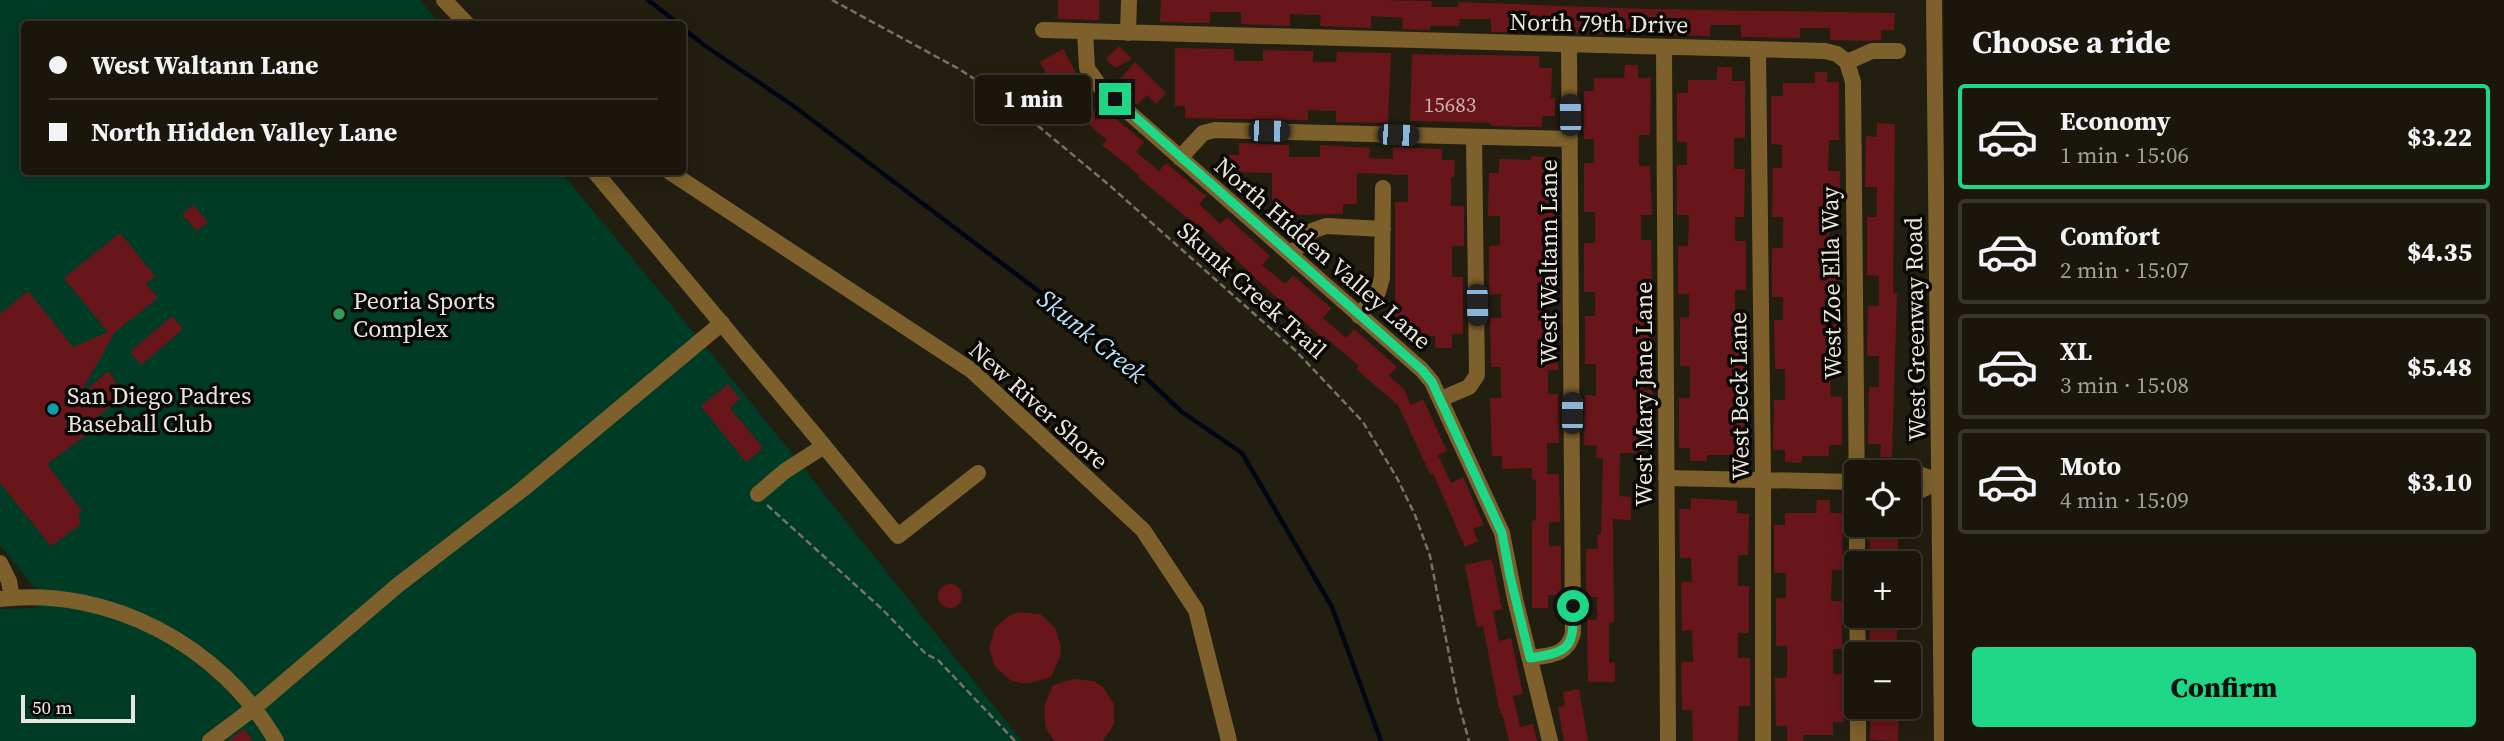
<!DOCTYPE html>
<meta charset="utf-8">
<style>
:root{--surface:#1a160c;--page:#231f15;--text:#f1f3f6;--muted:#9f9f9d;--line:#38352d;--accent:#1ed888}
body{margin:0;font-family:"Source Serif 4",serif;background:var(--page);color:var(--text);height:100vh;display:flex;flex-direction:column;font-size:26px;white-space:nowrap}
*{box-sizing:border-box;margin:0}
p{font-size:23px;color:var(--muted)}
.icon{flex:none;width:38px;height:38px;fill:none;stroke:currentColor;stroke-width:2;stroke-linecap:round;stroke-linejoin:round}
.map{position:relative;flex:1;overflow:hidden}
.panel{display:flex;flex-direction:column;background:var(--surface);width:560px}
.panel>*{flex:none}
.guide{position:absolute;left:21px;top:21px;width:665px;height:154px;border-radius:7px;box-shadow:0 4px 18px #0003,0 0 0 2px var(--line);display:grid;align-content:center;height:154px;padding:0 28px;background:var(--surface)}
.controls{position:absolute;left:1844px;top:460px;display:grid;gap:14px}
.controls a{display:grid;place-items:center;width:77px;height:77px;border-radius:7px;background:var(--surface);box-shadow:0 4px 18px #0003,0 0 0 2px var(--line);font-size:35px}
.scale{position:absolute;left:21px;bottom:18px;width:114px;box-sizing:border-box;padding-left:7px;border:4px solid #e7e5dc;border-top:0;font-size:19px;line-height:24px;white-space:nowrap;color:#e7e5dc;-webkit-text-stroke:5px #0a0804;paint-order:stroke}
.end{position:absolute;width:32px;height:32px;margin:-16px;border:9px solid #1ed888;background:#111;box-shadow:0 0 0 4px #111}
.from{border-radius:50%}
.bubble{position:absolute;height:49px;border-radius:7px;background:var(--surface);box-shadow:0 4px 18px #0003,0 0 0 2px var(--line);font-size:23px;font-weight:800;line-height:49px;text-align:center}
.car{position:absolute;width:21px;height:42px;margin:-21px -10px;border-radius:9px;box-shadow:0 0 5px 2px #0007;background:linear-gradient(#222 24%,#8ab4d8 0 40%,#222 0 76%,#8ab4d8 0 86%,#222 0)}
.guide b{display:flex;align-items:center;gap:24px;height:66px;font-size:26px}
.guide b+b{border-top:2px solid var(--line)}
.guide i{width:18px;height:18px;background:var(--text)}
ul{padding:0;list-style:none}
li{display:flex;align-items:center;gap:21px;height:105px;margin:0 14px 10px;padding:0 14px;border:4px solid var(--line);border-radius:7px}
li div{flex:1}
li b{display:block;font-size:26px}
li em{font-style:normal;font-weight:800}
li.current{border-color:var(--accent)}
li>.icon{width:63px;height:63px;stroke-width:1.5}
h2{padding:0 28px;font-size:32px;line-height:84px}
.cta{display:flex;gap:14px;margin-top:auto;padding:14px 28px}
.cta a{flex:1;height:80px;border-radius:7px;background:var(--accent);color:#111;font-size:28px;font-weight:800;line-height:80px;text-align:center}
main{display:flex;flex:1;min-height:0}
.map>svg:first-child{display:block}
</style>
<main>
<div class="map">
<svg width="1944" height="741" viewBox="0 0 1944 741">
<rect width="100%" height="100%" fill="#221e10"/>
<path fill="#003b26" d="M0,0H420L440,24H24V172H561L733,380L1022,741H0V609L37,608L39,590L33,586L0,545Z"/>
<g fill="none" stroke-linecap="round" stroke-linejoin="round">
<path stroke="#000614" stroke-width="4.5" d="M648,0L679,24
M682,28L704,45L795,107L1115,349L1182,412L1242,453L1332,607L1381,741"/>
</g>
<path fill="#69161b" d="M1058,0H1099V20L1058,19Z
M1161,0H1380L1432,1L1431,7H1458V2L1648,9L1895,13L1894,30H1881V40L1869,41L1830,40V28H1800V38L1741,37V25H1710V36L1660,35V24L1630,23V34L1572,33V21H1542V32H1491V19H1460L1459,26H1430V30L1402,29L1403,18L1371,16V28L1320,26L1321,15L1290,14V26L1241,24V12H1210V23L1160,22Z
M1119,46L1132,59L1115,68L1106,59Z
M1175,48L1234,49V61H1263V50L1313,51V62H1336L1337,52L1391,53L1388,123L1336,122V111L1308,110V120L1185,118V106H1175Z
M1063,49L1083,86L1074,90L1088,118L1099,105L1144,142L1136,152L1159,171L1166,163L1206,196L1199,204L1220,224L1227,217L1270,256L1262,265L1285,284L1293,275L1331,308L1323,318L1346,338L1354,329L1397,367L1389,376L1404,389L1411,405L1423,399L1447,451L1438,455L1451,483L1463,477L1484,525L1473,529L1478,541L1465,547L1433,473L1430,474L1398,405L1356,369L1359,366L1324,336L1322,338L1266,288L1198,224L1196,225L1138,177L1139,175L1102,145L1107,140L1068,107L1066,109L1040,62Z
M1412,54L1539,56V68H1552L1551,98H1555V116H1542V127L1491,126V123L1410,121Z
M1135,62L1166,93L1156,104L1147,95L1137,105L1116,84Z
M1625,65H1638V78H1651L1650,135H1639V166H1650L1652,215H1641V240H1651L1652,287H1640L1641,319H1652V368H1642L1643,390H1653L1654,440H1642V453H1620L1619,496L1631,497V520L1613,519L1614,622L1609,623V663L1615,662V682H1588L1587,620H1597V597H1586V549H1598L1597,535L1601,534L1603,458H1596L1597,446L1584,445L1585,395L1596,396V364H1585V316H1595V292H1584V243H1595V212H1584V163H1594V139H1584V91H1594V78H1624Z
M1717,67H1732V81H1745V138H1734V169H1745L1744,217H1735V241H1746V290H1735V322H1746V370H1737V393H1748V442H1736V455H1707V461H1690V448H1679V398H1690V366H1680V317L1689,318V294H1678V246H1688L1689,215H1677V165H1687V142H1677V93H1688V80H1717Z
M1815,72H1827V82H1839V140H1829L1828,171H1840L1839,220H1830L1829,243H1841L1840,293L1829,292V324H1841L1840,372H1831L1830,396L1842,397V445H1829V456H1802V463L1785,462V450H1773L1774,400H1785V369H1775L1774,320H1783V297H1772V248H1783V217H1772L1773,168H1782V145L1771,144V96H1783V83H1815Z
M1877,123L1895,124L1893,293H1897L1892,457H1880L1881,444H1868L1869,387H1879V356H1867L1868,306H1879V276L1867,275V217H1877V187H1865L1866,136L1877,137Z
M1239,143L1289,145V157H1320V145L1370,148L1369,158L1393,159V147L1442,149V160H1455L1454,177H1451V206H1464V246H1452V277H1463V334H1452V348H1435V336H1407V323H1395V202H1408V175L1357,173V204H1343V214L1284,215V203H1272V173L1226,172V155H1239Z
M1531,156L1545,157V169H1556V218H1546V242H1558V290H1546V321H1558V370H1548V394H1558L1559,443H1547V474H1559L1560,522H1549V546H1561V595H1548V608H1532V521L1536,520V480L1532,479V468L1502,469V456H1492L1490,398H1501V367H1491L1490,318H1501V294L1489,295V246L1500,245V216H1488L1489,173H1499V159L1531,160Z
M193,205L208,222L197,231L182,214Z
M120,233L155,276L146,284L158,298L115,332L78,397L108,371L125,395L88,424L93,430L47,464L82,511L78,514L81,524L51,546L0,483V314L28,291L73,347L108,332L64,278Z
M172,316L183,329L141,365L130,352Z
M728,384L740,399L730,408L763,448L746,462L701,406Z
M1691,498L1737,501V513L1749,514L1748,555H1738V586H1749V633H1738V658H1750V706H1739L1738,741H1693L1692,710H1682L1681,662H1693L1692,630L1682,631L1681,582H1692L1691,558H1680L1679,509H1691Z
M1817,500H1830V513H1843L1842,570H1832L1831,601H1842V649H1833V674H1844V722H1833V735H1803V741H1787V726H1776L1775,678L1787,677V646H1776V598H1786V573H1774V525H1785V513H1816Z
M1869,525H1898V550H1891L1892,564H1870Z
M1492,559L1502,609L1493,611L1499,641L1511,638L1523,694L1513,696L1520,727L1533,724L1537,741H1509L1502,713H1500L1483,626L1477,627L1465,565Z
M938 596a12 12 0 1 1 24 0a12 12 0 1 1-24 0Z
M1020,612L1040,614L1055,628L1061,647L1060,657L1051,677L1030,683H1020L1010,680L995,667L989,648L995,628L1010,615Z
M1870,616H1897V654H1870Z
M1074,679L1094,681L1103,687L1114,704V724L1103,741H1055L1049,734L1045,725V704L1053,685Z
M1579,689L1588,741H1564L1558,707L1565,706L1563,692Z
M1871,707H1899L1898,741L1870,740Z
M244,729L253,741H228Z"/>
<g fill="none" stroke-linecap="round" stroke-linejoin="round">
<path stroke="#757266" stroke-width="2.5" stroke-dasharray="7 3.5" stroke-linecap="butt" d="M832,0L959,69L1007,100L1109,185L1296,351L1363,422L1397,478L1415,515L1430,556L1458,701L1469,741
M767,505L882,609L926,654L938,660L1015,741"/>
<path stroke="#7d602b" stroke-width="16" d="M444,0L467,24
M1934,0L1942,741
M1043,30L1825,51L1837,54L1847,62
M1085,32L1087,68L1101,88L1422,370L1432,382L1502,533L1515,599L1550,741
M1128,33L1129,0
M1664,47L1668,741
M1758,50L1763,479V741
M1847,62L1853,82L1857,505
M1847,62L1872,51H1898
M1180,158L1203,133L1215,130L1570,139
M595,172L824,446L785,471L758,494
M670,172L971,370L1143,530L1196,610L1229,741
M1291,255L1312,231L1326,226L1383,229
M1359,316L1378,292L1382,278L1383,188
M1441,399L1469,387L1477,375L1474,137
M824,446L898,536L978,473
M1909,473H1916L1939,481
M1666,478L1857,482
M1909,492H1917L1939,481
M1857,525V564
M0,563L9,581L12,598
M0,599C110,586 221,646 276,741
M1857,616L1858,654
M1530,658C1550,655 1567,656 1573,633L1569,45
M1858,707V741
M210,741L254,708L398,585L523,489L722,323"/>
</g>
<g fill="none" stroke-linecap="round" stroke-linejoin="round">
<path stroke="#1ed888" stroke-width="9" d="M1115,99L1422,370L1432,382L1502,533L1510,576L1530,658C1571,652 1574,647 1573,606"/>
</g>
<circle fill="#2e9e5b" stroke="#0a0804" stroke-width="2.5" cx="339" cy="314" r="7"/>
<circle fill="#0f9aa8" stroke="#0a0804" stroke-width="2.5" cx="53" cy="409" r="7"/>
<g text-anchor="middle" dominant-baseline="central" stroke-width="7" stroke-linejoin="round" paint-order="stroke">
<g font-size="21" fill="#c8b1ac">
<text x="1450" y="104">15683</text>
</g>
<g font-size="24" fill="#e7e5dc" stroke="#0a0804">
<text transform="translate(1599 23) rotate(1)">North 79th Drive</text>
<text transform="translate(1323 253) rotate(41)">North Hidden Valley Lane</text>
<text transform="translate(1548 262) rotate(-90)">West Waltann Lane</text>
<text transform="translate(1831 283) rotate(-91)">West Zoe Ella Way</text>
<text transform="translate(1252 290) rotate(42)">Skunk Creek Trail</text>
<text transform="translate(1915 329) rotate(-91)">West Greenway Road</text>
<text transform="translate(1643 394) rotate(-90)">West Mary Jane Lane</text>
<text transform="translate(1739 396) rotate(-91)">West Beck Lane</text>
<text transform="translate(1039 405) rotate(42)">New River Shore</text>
</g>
<g font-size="24" fill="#e7e5dc" stroke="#0a0804" text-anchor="start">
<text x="353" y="300">Peoria Sports<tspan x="353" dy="28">Complex</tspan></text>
<text x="67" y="395">San Diego Padres<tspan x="67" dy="28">Baseball Club</tspan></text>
</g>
<g font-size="26" font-style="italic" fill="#b8e2fe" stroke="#0a0804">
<text transform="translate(1092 336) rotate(39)">Skunk Creek</text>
</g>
</g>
</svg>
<div class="controls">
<a><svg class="icon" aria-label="locate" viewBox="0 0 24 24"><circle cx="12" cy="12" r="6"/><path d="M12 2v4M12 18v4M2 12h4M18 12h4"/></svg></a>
<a>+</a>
<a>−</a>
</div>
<div class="scale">50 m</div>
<i class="end from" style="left:1573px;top:606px"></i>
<i class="end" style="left:1115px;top:99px"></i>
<div class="bubble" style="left:975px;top:75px;width:116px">1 min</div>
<i class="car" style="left:1570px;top:115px;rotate:359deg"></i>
<i class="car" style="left:1269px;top:131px;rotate:91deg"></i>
<i class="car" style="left:1398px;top:135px;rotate:92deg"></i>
<i class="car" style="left:1477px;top:305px;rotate:179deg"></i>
<i class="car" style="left:1572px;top:413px;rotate:0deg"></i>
<div class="guide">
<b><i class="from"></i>West Waltann Lane</b>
<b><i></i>North Hidden Valley Lane</b>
</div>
</div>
<section class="panel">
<h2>Choose a ride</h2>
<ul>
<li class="current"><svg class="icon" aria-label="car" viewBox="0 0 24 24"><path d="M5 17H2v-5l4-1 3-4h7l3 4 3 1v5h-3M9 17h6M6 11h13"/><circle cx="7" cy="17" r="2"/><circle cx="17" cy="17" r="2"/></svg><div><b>Economy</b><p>1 min · 15:06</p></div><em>$3.22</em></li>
<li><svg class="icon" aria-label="car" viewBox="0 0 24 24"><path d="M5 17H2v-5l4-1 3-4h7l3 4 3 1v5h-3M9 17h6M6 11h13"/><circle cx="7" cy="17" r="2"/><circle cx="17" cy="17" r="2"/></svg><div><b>Comfort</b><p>2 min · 15:07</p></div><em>$4.35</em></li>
<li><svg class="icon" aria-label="car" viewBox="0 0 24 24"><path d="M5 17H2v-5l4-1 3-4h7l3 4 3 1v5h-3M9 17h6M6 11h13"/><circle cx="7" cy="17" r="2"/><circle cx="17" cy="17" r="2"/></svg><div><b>XL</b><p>3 min · 15:08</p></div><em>$5.48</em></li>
<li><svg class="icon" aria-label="car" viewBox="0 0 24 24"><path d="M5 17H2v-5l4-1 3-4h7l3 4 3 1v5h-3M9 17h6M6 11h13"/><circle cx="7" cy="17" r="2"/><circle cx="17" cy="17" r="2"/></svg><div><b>Moto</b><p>4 min · 15:09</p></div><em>$3.10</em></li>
</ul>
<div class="cta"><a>Confirm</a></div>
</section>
</main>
